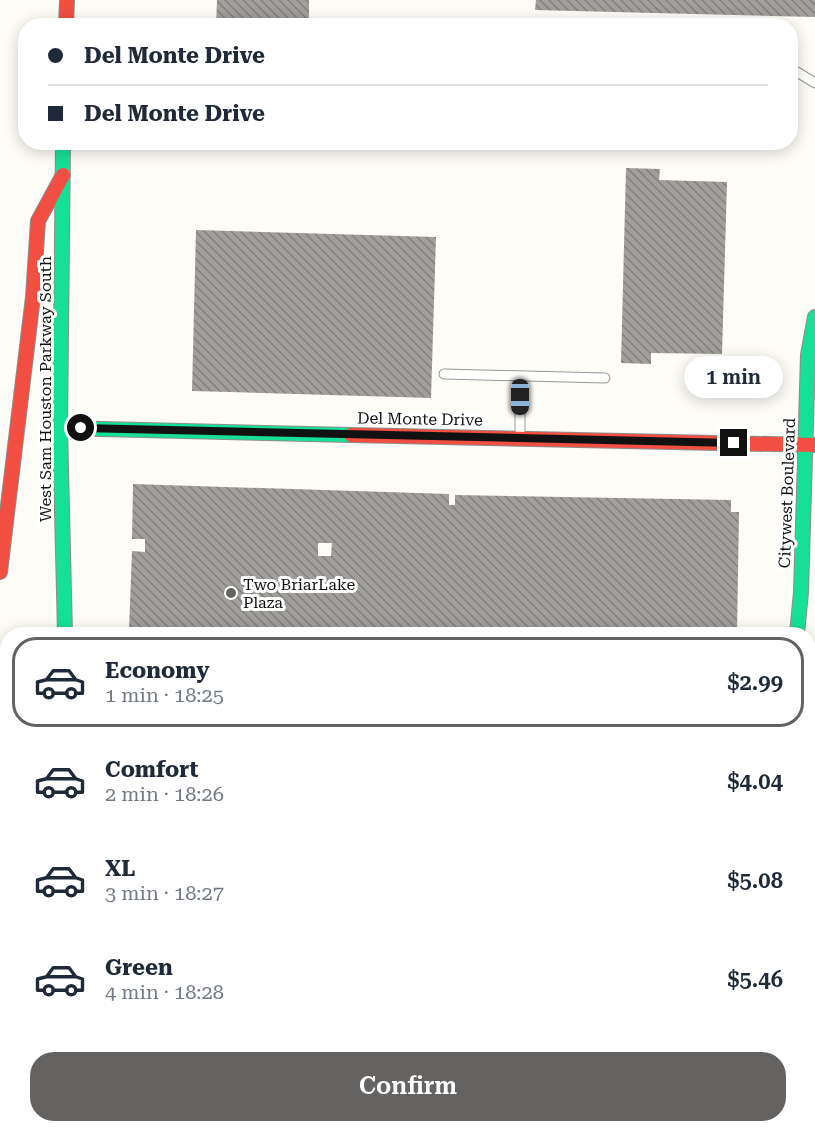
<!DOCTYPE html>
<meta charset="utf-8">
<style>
:root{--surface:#fff;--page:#f6f6f7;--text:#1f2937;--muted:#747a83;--line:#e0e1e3;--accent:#646362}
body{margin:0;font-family:"Roboto Serif",serif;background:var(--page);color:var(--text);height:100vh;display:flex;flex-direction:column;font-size:22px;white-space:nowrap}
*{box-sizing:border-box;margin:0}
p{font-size:20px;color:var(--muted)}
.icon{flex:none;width:33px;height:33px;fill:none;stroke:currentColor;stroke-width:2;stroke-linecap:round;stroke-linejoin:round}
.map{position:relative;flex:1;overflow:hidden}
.drawer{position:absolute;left:0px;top:627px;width:816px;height:506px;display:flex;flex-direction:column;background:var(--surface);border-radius:24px 24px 0 0;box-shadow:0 3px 15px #0003}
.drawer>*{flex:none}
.guide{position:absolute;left:18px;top:18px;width:780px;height:132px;border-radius:24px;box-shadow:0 3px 15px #0003;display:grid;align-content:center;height:132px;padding:0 30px;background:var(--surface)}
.end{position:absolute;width:27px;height:27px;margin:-14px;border:8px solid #111;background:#fff;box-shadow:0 0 0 3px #fff}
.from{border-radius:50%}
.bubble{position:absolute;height:42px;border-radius:21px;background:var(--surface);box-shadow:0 3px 15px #0003;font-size:20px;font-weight:600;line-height:42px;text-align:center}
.car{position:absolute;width:18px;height:36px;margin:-18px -9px;border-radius:8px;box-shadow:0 0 4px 2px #0007;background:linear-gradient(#222 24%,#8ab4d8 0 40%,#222 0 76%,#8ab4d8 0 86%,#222 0)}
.guide b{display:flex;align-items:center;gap:21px;height:57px;font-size:22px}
.guide b+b{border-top:2px solid var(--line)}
.guide i{width:15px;height:15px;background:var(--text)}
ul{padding:10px 0 0;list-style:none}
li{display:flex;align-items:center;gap:18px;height:90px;margin:0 12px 9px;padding:0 18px;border:3px solid transparent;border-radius:24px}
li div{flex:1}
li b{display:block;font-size:22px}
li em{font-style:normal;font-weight:600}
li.current{border-color:var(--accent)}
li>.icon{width:54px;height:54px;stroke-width:1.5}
.cta{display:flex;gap:12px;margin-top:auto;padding:12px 30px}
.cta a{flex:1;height:69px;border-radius:24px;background:var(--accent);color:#fff;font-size:24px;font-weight:600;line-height:69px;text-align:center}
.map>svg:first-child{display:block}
</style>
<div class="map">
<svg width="815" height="1132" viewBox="0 0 815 1132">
<defs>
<pattern id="building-back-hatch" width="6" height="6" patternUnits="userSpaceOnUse" patternTransform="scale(1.5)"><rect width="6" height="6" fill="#a19f9c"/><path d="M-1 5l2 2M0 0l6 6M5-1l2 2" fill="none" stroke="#82807e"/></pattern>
</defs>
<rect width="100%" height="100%" fill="#fdfcf7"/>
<path fill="url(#building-back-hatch)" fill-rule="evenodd" d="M217,0H309V26H216Z
M536,0H815V17L535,10Z
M626,168L660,169L659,180L727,182L722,354L651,353V364L621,363Z
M196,230L436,237L431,398L192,391Z
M133,484L449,494V505H455V495L731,500V512H739L737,634H142V631L129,630L132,551L145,552V539H132ZM318,543H332L331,556H318Z
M160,1125H220V1132H159Z"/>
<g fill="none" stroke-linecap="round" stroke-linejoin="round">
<g stroke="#979795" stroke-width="11">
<path id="lane" d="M790,70L797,72L815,83
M444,374L605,378
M520,436V376
M143,1125V1132
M243,1125V1132
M312,1125L343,1132
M728,1125V1132
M300,1132V1125
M626,1132V1125"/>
</g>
<g stroke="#8e8d8b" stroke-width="16">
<path id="fast" d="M63,142L60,428L65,634
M60,428L351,435
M797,634L801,592L808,355L815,317
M70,1132L73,1125"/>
</g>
<g stroke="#8e8d8b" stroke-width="16">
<path id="slow" d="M808,947L815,973"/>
</g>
<g stroke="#8e8d8b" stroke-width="16">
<path id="jam" d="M66,26L67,0
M351,435L815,445
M0,572L33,297L38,221L63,175
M808,713L815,684
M790,1125V1132"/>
</g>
<use href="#lane" stroke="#fffffe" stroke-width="9"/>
<use href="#fast" stroke="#16e098" stroke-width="14"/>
<use href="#slow" stroke="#ffcf43" stroke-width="14"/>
<use href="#jam" stroke="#f24e42" stroke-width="14"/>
</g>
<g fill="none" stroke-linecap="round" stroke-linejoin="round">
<path stroke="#111" stroke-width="8" d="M81,428L734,443"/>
</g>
<circle fill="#646362" stroke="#fff" stroke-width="2" cx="231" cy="593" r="6"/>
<g text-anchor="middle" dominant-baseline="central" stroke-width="6" stroke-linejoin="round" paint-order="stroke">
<g font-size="16" fill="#111" stroke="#fff">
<text transform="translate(45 389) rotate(-90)">West Sam Houston Parkway South</text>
<text transform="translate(420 419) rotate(1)">Del Monte Drive</text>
<text transform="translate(787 493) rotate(-88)">Citywest Boulevard</text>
</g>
<g font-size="16" fill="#111" stroke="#fff" text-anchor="start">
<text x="243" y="584">Two BriarLake<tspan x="243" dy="18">Plaza</tspan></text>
</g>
</g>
</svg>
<i class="end from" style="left:81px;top:428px"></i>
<i class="end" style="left:734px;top:443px"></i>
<div class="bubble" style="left:684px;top:356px;width:99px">1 min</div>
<i class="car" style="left:520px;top:397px;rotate:180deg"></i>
<div class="guide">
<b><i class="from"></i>Del Monte Drive</b>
<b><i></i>Del Monte Drive</b>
</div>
<section class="drawer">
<ul>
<li class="current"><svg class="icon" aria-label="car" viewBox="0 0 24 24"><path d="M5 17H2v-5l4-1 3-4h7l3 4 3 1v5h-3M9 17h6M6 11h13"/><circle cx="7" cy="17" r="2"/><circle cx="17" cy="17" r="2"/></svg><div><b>Economy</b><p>1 min · 18:25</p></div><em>$2.99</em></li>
<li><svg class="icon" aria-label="car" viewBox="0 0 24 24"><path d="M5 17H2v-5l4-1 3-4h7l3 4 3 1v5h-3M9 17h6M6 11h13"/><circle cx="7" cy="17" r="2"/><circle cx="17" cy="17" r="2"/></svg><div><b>Comfort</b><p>2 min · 18:26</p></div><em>$4.04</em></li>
<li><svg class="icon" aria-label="car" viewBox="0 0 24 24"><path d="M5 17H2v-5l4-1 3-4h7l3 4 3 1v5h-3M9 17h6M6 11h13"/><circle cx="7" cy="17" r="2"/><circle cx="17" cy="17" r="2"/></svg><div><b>XL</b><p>3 min · 18:27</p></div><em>$5.08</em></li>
<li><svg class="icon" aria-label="car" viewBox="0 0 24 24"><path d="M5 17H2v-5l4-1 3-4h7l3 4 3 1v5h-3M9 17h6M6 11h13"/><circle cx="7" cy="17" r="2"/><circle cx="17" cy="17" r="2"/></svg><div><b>Green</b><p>4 min · 18:28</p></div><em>$5.46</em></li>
</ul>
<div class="cta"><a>Confirm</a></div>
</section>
</div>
